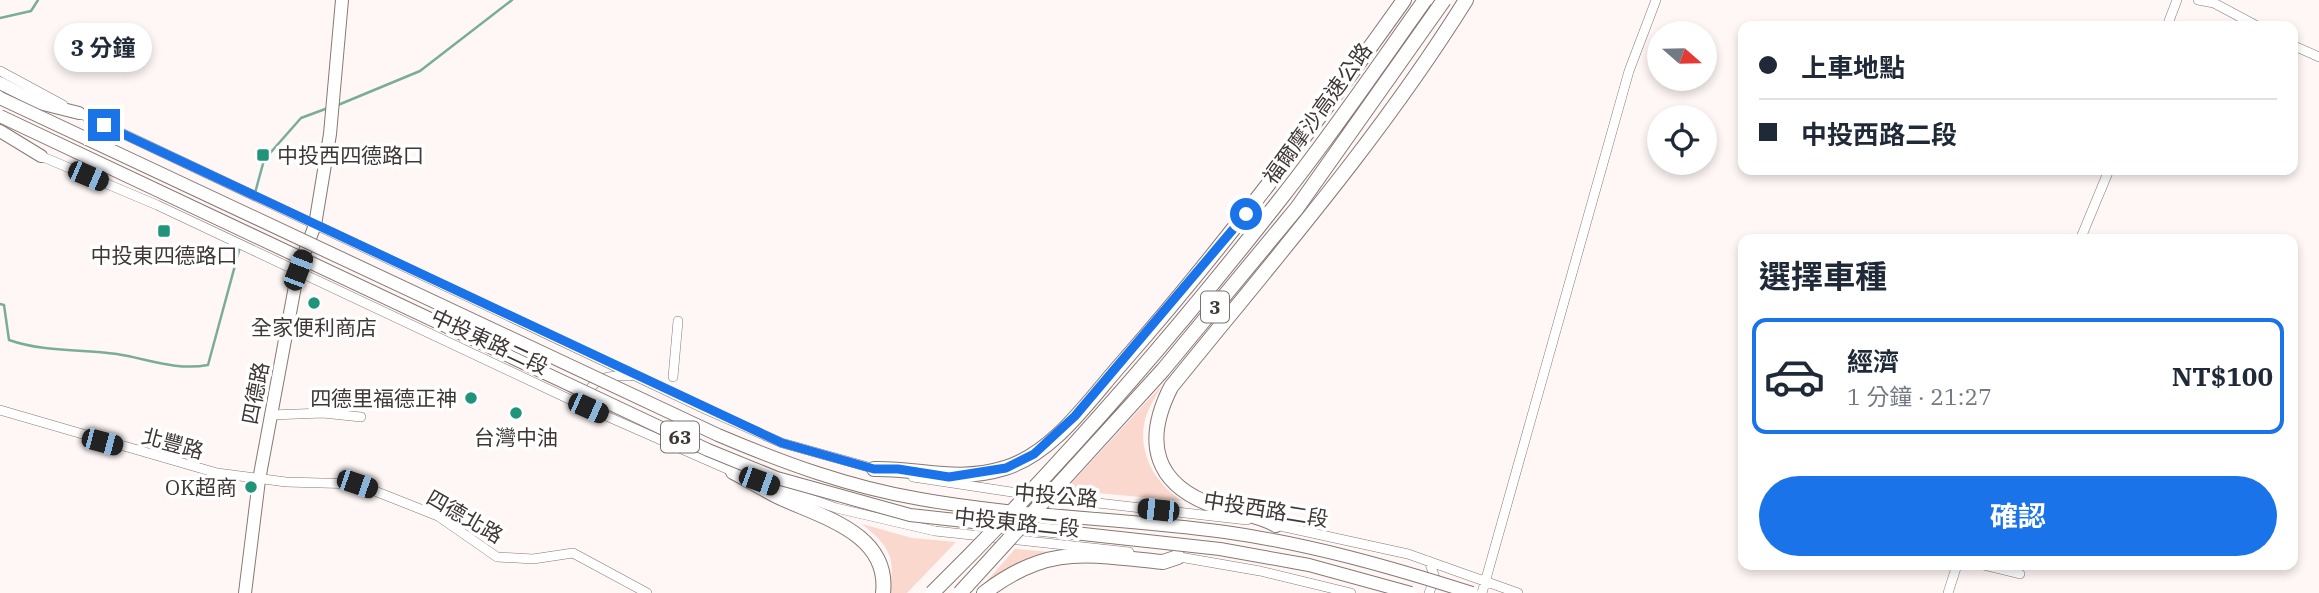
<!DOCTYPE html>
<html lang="zh-TW">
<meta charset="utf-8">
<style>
:root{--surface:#fff;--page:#f2f2f3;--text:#1f2937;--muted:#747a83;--line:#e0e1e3;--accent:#1a73e8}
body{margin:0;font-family:"IBM Plex Serif","Noto Sans TC",serif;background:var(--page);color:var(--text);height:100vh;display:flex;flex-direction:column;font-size:26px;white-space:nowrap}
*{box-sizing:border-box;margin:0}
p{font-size:23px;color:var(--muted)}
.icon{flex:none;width:38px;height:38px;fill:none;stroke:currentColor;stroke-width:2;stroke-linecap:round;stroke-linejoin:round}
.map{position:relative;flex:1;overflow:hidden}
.details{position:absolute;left:1738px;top:234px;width:560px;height:336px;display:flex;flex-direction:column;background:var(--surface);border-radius:14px;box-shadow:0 4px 10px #0003}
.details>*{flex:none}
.hud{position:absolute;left:1738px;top:21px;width:560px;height:154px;border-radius:14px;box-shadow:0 4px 10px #0003;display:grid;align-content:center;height:154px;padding:0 21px;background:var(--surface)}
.needle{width:46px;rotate:110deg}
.fabs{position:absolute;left:1647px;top:21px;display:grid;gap:14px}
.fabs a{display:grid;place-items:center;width:70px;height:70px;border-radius:50%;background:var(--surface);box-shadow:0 4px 10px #0003;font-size:35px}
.end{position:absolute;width:32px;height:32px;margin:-16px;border:9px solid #1a73e8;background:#fff;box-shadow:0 0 0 4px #fff}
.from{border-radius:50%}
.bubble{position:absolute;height:49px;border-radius:24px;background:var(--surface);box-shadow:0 4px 10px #0003;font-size:23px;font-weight:700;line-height:49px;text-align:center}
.car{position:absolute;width:21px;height:42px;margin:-21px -10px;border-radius:9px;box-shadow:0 0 5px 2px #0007;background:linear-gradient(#222 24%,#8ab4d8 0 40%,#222 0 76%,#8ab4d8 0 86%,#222 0)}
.hud b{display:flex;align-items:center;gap:24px;height:66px;font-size:26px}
.hud b+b{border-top:2px solid var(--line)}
.hud i{width:18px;height:18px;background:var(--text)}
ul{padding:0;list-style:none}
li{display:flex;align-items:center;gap:21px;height:116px;margin:0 14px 10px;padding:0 7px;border:4px solid transparent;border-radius:14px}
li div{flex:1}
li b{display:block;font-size:26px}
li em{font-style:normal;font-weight:700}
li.on{border-color:var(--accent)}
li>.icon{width:63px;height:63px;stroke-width:1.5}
h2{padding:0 21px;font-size:32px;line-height:84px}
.action{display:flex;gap:14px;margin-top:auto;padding:14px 21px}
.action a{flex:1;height:80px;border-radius:42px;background:var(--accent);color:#fff;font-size:28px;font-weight:700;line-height:80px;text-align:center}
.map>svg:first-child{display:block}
</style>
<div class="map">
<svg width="2319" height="593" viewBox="0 0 2319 593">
<rect width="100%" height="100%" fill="#fef7f5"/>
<path fill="#fbd8cd" d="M1162,385C1156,396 1148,408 1145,420C1137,453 1156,485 1183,501L1065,490Z
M862,524L912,538L956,542L907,593H888C898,558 888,545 862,524Z
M1015,549L1051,552L1015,566L984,584Z"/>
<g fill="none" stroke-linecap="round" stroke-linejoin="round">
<path stroke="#7aac9b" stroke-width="2.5" d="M0,18L31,11L38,0
M338,105L420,71L512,0
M255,193L264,160L301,118L328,108
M0,304L4,305L9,340C43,352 80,349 117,354C148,359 176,371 208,365L240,247"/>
<g stroke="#877874" stroke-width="10">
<path id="minor" d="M2198,0L2214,3L2257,26
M2167,26L2177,0
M2292,45L2319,57
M0,71L63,105
M75,111L707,410L782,443L879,470
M36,154L157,205L588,408L736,473
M2080,240L2109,170
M673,377L678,321
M586,395C595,377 610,375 630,376
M0,410L217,473L286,482L357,484L438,516L497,557L533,559L573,553L647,593
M271,415L323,413L361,417
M913,477L1031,495
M763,482L836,508L935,531L1129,552
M1045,497L1247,520
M1271,524L1408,554L1518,593
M1174,556L1260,571L1351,593
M1429,561L1435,578L1429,593
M1983,565L2020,574
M1482,593L1629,71L1656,0
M1948,593L1957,565"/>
</g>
<g stroke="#877874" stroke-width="14">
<path id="major" d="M0,83L39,103L79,113
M0,131L41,156
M245,593L259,480L298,270L315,225L330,134L342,0"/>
</g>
<g stroke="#877874" stroke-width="16">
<path id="highway" d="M874,469C922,468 956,483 1005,468C1054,453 1089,400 1122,363C1223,248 1315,125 1404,0
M733,472C749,480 764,490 781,498C822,517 890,534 883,593
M1276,525C1256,514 1236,513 1215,506C1154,485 1143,442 1171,387C1273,261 1380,138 1466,0
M984,593C1049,543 1088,555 1163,562L1178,557"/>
</g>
<use href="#minor" stroke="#fff" stroke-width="9"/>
<use href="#major" stroke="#fff" stroke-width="12"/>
<use href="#highway" stroke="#fff" stroke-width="14"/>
<g stroke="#877874" stroke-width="14" stroke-linecap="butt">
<path id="major-bridge" d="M0,98L718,435C784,463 849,487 920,499C1020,517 1124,518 1225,532C1310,544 1391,567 1472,593
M0,116L708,450L777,478L910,515L1220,549L1309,565L1411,593"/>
</g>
<g stroke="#877874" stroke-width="16" stroke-linecap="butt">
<path id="highway-bridge" d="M932,593C1057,470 1174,335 1282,197C1332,134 1378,66 1425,0
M960,593L1163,370L1297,208L1444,0"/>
</g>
<use href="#major-bridge" stroke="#fff" stroke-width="12"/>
<use href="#highway-bridge" stroke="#fff" stroke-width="14"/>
</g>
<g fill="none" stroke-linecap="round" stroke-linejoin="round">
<path stroke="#1a73e8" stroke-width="9" d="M104,125L782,443L874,469H898L949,477L1006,468L1034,454L1075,416L1246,214"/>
</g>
<g fill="#1f9479" stroke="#fff" stroke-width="2.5">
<rect x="256" y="148" width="14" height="14" rx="3.5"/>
<rect x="157" y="224" width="14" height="14" rx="3.5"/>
<circle cx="314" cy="303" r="7"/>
<circle cx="471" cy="398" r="7"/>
<circle cx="516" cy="413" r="7"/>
<circle cx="251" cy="487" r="7"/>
</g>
<g text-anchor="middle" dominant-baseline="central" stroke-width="7" stroke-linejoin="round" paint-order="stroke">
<g fill="#fff" stroke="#787372" stroke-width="2">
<rect x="1201" y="291.5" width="28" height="31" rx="5"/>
<rect x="661" y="421.5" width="38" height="31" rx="5"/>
</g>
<g font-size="19" font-weight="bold" fill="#3e3735">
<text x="1215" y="307">3</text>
<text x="680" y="437">63</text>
</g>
<g font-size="21" fill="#3e3735" stroke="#fff">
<text transform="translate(1317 113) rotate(-54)">福爾摩沙高速公路</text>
<text transform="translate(490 341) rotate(25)">中投東路二段</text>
<text transform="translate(255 393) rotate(-79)">四德路</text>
<text transform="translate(173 443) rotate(15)">北豐路</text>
<text transform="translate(1056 495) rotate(5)">中投公路</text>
<text transform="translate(1266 509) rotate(9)">中投西路二段</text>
<text transform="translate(465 516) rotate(30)">四德北路</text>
<text transform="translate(1017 522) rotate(6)">中投東路二段</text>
</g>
<g font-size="21" fill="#3e3735" stroke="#fff">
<text x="277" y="155" text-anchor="start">中投西四德路口</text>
<text x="164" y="255">中投東四德路口</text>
<text x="314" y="327">全家便利商店</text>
<text x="457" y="398" text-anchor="end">四德里福德正神</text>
<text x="516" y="437">台灣中油</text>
<text x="237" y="487" text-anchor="end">OK超商</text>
</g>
</g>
</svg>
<div class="fabs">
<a><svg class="needle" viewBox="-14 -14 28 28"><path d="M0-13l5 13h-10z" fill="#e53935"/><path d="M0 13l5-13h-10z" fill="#747a83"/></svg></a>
<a><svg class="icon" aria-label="locate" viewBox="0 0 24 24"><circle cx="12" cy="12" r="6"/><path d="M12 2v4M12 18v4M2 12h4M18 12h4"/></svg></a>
</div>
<i class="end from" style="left:1246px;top:214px"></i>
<i class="end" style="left:104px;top:125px"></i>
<div class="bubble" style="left:54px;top:23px;width:98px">3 分鐘</div>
<i class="car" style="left:88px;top:176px;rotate:113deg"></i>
<i class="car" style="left:298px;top:270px;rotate:21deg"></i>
<i class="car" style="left:588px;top:408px;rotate:114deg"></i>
<i class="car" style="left:102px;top:442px;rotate:105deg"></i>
<i class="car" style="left:759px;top:481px;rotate:110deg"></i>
<i class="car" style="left:357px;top:484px;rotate:109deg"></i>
<i class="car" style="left:1158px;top:510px;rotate:276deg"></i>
<div class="hud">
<b><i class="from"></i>上車地點</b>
<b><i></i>中投西路二段</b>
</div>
<section class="details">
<h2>選擇車種</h2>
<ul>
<li class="on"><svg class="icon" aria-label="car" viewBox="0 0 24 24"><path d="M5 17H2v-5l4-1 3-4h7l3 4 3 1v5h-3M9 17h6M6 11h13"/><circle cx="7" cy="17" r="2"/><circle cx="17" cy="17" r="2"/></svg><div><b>經濟</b><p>1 分鐘 · 21:27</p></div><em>NT$100</em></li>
</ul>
<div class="action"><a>確認</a></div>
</section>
</div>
